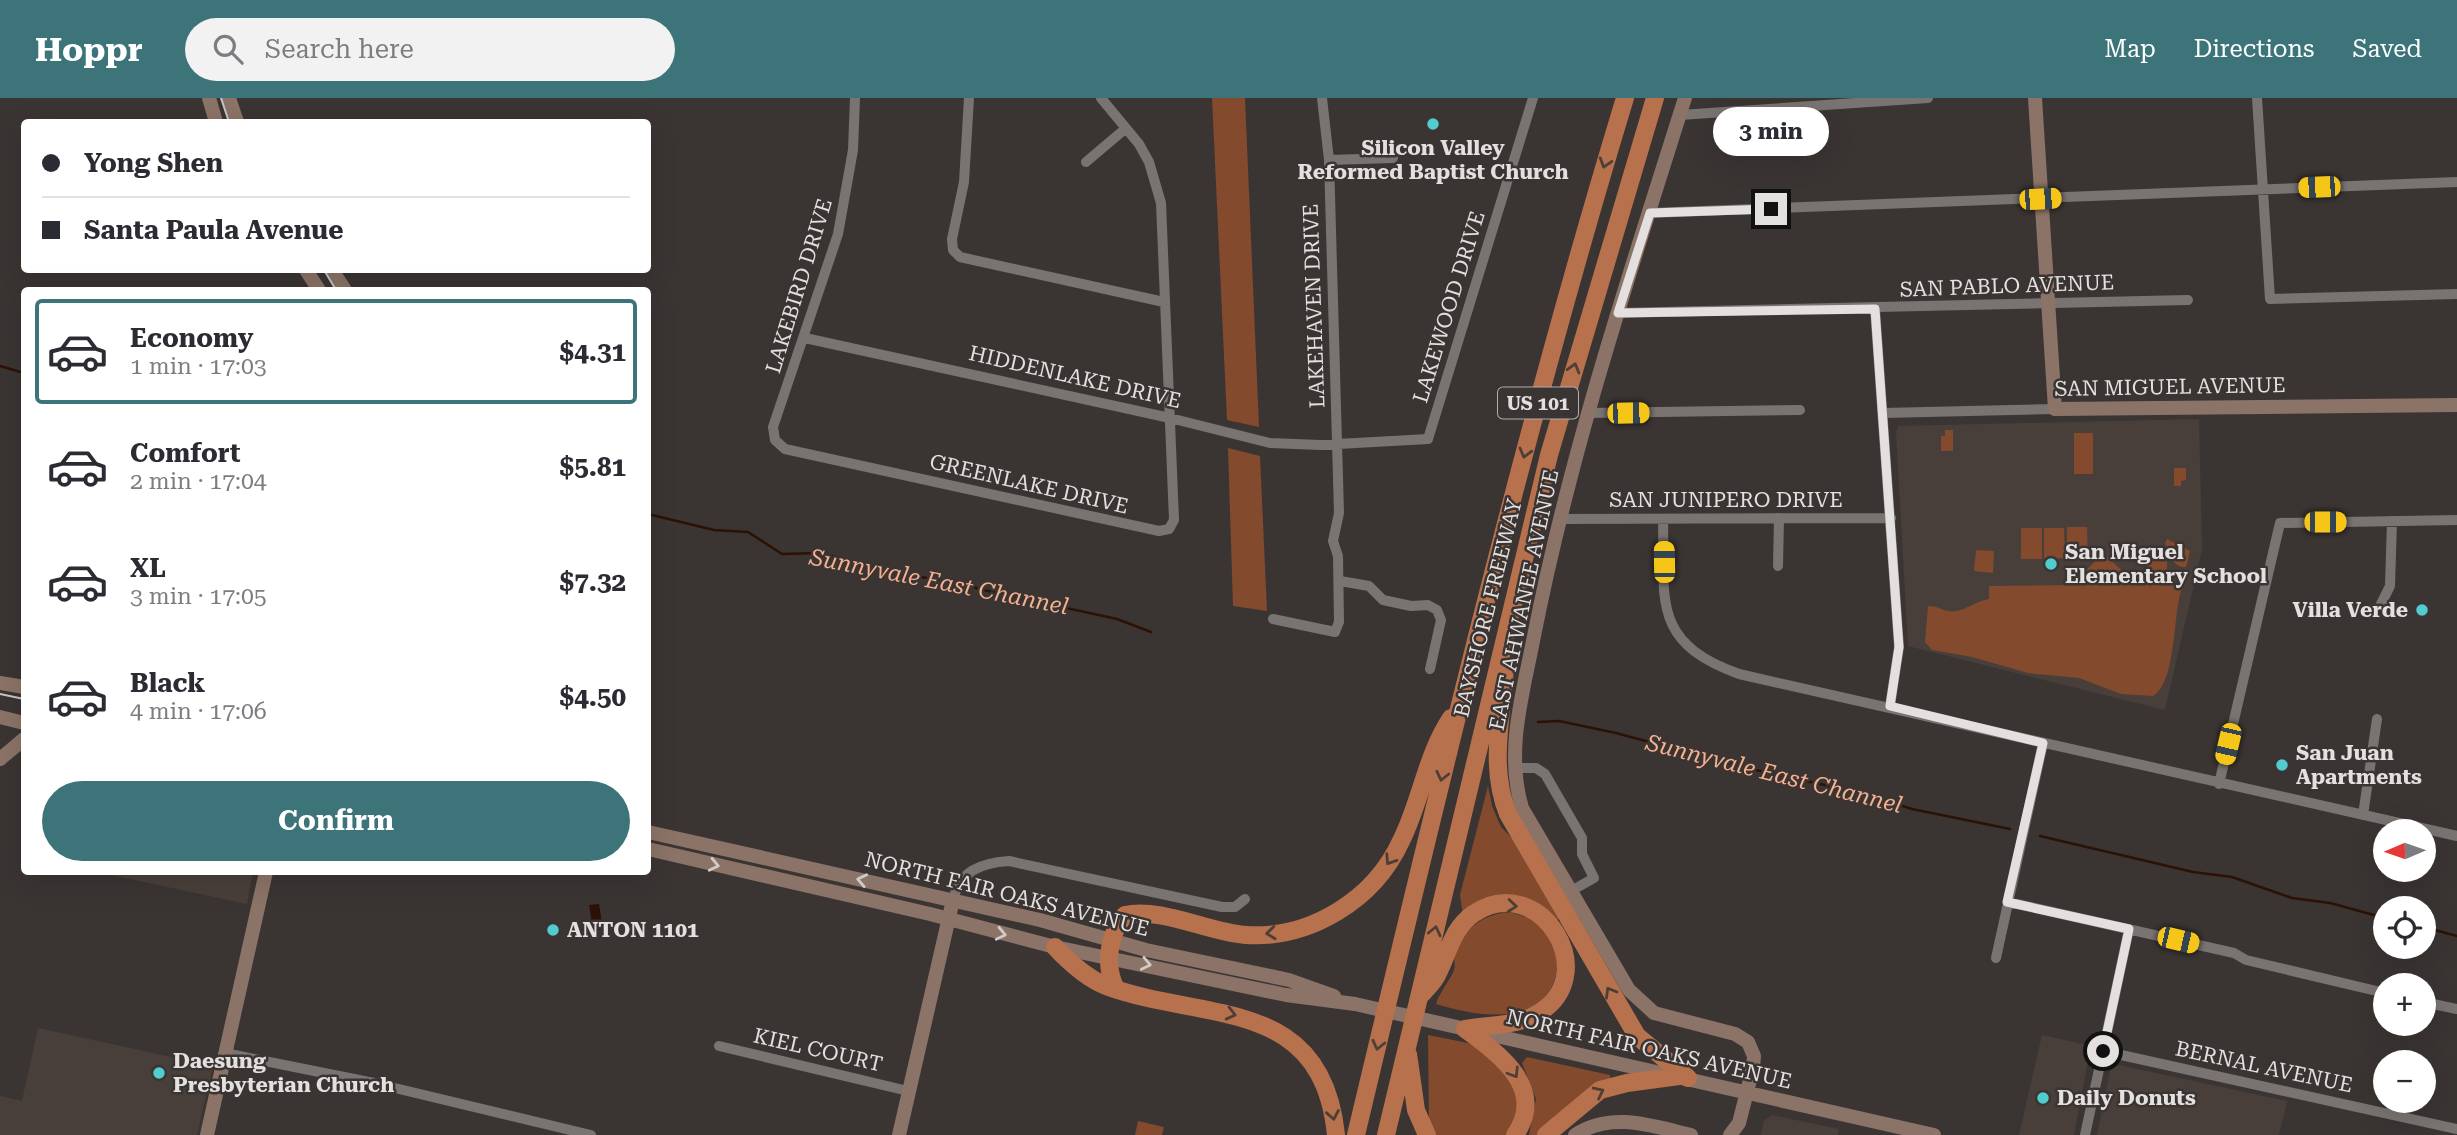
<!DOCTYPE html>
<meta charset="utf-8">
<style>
:root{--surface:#fff;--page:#f2f2f3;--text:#2b2b33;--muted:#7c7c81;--line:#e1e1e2;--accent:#3d7479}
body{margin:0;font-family:"Roboto Serif",serif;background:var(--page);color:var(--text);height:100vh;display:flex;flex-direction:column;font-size:26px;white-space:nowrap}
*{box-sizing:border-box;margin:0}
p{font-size:23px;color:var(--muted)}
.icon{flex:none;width:38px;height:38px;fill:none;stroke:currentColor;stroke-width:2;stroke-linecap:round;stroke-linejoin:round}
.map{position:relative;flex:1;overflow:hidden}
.details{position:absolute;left:21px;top:189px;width:630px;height:588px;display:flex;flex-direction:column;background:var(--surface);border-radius:7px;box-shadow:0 7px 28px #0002}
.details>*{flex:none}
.guide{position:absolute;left:21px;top:21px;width:630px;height:154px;border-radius:7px;box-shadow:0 7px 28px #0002;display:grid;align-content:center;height:154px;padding:0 21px;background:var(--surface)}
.needle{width:46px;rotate:268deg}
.buttons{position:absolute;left:2373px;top:721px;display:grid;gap:14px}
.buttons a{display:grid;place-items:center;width:63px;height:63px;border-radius:50%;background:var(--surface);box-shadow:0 7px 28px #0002;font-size:35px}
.end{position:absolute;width:32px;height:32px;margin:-16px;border:9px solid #e3e0df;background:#111;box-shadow:0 0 0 4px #111}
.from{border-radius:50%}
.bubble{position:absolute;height:49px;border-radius:24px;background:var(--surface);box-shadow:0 7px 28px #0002;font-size:23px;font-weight:700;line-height:49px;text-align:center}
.car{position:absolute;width:21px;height:42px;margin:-21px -10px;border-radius:9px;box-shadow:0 0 5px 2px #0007;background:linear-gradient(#f5c518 24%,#345 0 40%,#f5c518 0 76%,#345 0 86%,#f5c518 0)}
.guide b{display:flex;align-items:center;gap:24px;height:66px;font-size:26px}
.guide b+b{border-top:2px solid var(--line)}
.guide i{width:18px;height:18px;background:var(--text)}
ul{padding:12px 0 0;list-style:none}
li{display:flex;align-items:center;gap:21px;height:105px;margin:0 14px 10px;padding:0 7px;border:4px solid transparent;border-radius:7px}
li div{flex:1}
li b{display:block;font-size:26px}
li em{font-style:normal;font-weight:700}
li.on{border-color:var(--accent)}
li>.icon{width:63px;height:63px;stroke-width:1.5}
.cta{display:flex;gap:14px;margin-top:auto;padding:14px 21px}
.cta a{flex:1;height:80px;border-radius:42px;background:var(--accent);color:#fff;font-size:28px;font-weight:700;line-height:80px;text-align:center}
header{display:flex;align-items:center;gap:42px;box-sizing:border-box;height:98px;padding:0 35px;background:var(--accent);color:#fff}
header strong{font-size:33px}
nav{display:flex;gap:38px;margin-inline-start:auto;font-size:24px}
.search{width:490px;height:63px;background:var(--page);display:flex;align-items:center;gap:18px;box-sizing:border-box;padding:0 24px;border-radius:38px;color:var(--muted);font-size:26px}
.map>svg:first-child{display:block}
</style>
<header>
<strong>Hoppr</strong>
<div class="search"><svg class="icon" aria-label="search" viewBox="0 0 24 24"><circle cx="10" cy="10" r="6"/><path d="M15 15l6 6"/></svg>Search here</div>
<nav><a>Map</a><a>Directions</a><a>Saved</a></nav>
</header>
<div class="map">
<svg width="2457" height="1037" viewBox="0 0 2457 1037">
<rect width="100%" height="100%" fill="#3a3533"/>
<path fill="#493f3a" d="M2199,321L2202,451L2165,612L1908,548L1896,334L1899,328Z
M97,774H253L247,806Z
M38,930L213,968L197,1037H0V998L22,1003Z
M2042,937L2091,948L2074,1037H2019Z
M2118,967L2287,1003L2279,1037H2097L2110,973Z
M1772,1017L1839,1031L1838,1037H1761L1764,1022Z"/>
<path fill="#834a2d" d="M1212,0H1245L1259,329L1227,322Z
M1945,332H1953V353H1941V338H1945Z
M2074,335H2093V376H2074Z
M1228,350L1260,358L1267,513L1233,508Z
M2174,370H2186V382L2181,383V388H2174Z
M2067,429H2087L2088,460H2067Z
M2021,430H2042V461H2021Z
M2044,430H2064L2065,460L2044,461Z
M2167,441L2190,453L2186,469C2172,470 2171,455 2165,445Z
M1976,452L1994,453L1993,475L1974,473Z
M2103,455L2132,482L2076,483Z
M2152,458H2161L2167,464V480H2147V464Z
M2176,486L2181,493C2173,519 2176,585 2153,598L2121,596L2079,580L2028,575L1972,559L1932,552L1925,544L1928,508C1938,507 1945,515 1956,513C1968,511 1974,504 1989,501V488Z
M1488,688L1492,708L1501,729L1516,744L1559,821L1557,822L1536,808L1463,817L1460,797Z
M1508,814C1521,817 1539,822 1547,833C1567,861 1557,904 1522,913C1494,921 1463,914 1436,906C1440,893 1452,879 1454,872C1456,867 1453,861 1455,856C1463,830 1483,817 1508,814Z
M1428,937L1468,945L1498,961L1522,1006L1511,1037H1435L1429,1027Z
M1527,959L1610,977L1611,985L1542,1037H1529L1536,1001L1522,965Z
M1138,1023L1164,1029L1162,1037H1135Z"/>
<path fill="#2c1204" d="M599,806L603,831L593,833L589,807Z"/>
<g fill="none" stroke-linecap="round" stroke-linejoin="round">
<path stroke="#2c1204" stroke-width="2.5" d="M0,268L24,275
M648,416L714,432L748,434L782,456L820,455L903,477L960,484L979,491L1117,521L1151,534
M1538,624L1559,623L1616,635L1738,668L1861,695L1912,711L2010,731
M2040,738L2193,774L2232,779L2292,800L2330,805L2385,820
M2424,829L2457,838"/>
<path stroke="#797472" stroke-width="10" d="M855,0L853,52L838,136L773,329L775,342L785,351L1159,433L1169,431L1174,422L1161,105L1149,64L1139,46L1101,0
M969,0L964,84L952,141L953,152L960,159L1164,204
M2257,0L2270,201L2457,196
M1680,17L1928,0
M1329,62L1393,60
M1086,64L1125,31
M1650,115L2457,84
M1875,211L1899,549L1890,608
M1618,215L2188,202
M805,240L1170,320L1270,345L1320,347L1428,341L1533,0
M1588,315L1800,312
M1883,315L2055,311
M1561,421L1891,420
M1663,421C1665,501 1650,544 1739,576L2457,738
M1778,468L1779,420
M1340,483L1369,488L1383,502L1411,508L1428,507L1437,512L1441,522L1430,571
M2380,508L2390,488L2392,423
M1273,521L1335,534L1339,524L1338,458L1333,443L1339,415L1329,62L1322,0
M1514,670H1536L1545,676L1582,740V756L1594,780L1571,793
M2219,686L2280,425L2457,422
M2363,717L2377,621
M953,802C960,773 980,765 1009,763L1222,809H1235L1245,801
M2008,804L2234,855L2246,862L2385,895
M1996,860L2043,645
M2424,904L2457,911
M719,948L908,993
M2103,953L2457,1031
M225,955L374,985L591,1037
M2085,1037L2129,831"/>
<path stroke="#8c7367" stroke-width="14" d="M209,0L216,24
M229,0L237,24
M1685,0C1629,177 1570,355 1534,538C1523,596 1505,652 1522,710L1629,892L1654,915L1735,936L1748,944L1754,958L1753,970L1739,1025L1730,1037
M2035,0L2055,311L2457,307
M306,172L319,192
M332,172L345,192
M0,585L24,589
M0,619L24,625
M0,661L24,641
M648,734L1040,822L1146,852L1289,882L1334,898
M648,751L930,816L1055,849L1286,897L1355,906L1934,1037
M207,1037L266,774
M899,1037L953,802
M1575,1037C1612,1013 1652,1028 1691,1037"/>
<path stroke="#b8714d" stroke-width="18" d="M1505,567C1503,618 1488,667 1508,716L1637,938L1688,980
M1055,849C1069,864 1087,880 1106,888C1204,924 1322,897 1336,1037
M1116,891C1104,868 1108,837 1125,817C1161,809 1208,834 1246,837C1310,841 1374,802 1401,743C1421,703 1426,658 1451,620
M1422,896C1427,890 1435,883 1438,875C1449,854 1452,831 1473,816C1540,770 1608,881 1533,918C1513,928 1487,927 1465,931
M1465,931C1499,956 1547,990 1515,1037
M1408,956L1416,1012L1427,1037
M1356,1037C1439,689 1521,342 1625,0
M1386,1037L1549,357L1655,0
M1546,1037L1600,992L1627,985L1679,978"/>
<path stroke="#c8c5c4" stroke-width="2" d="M221,0L229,24
M324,172L336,192
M0,596L24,601"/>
</g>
<defs><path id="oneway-chevron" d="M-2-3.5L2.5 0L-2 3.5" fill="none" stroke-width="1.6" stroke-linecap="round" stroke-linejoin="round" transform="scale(1.75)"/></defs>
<g stroke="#4d3e37">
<use href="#oneway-chevron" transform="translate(1605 65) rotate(107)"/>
<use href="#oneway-chevron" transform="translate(1574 270) rotate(-74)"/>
<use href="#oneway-chevron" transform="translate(1525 355) rotate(105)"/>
<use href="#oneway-chevron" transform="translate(1442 678) rotate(103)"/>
<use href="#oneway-chevron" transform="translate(1390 762) rotate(123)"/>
<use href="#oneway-chevron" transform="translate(1512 808) rotate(5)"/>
<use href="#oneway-chevron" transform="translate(1435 833) rotate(-77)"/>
<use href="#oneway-chevron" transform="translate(1271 835) rotate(174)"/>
<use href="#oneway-chevron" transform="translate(1610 894) rotate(-120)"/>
<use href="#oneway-chevron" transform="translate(1231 916) rotate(14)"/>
<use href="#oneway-chevron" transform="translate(1378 947) rotate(103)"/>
<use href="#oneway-chevron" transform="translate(1514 975) rotate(58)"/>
<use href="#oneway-chevron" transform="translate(1599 994) rotate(-26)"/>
<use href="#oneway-chevron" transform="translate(1333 1017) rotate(80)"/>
</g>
<g stroke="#d2cac7">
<use href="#oneway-chevron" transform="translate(714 767) rotate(13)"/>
<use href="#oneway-chevron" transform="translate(862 782) rotate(-168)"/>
<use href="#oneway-chevron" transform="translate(1001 836) rotate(13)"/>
<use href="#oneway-chevron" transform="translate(1146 866) rotate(12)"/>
</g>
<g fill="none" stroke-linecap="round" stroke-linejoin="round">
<path stroke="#e3e0df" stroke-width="9" d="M1771,111L1650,115L1618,215L1875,211L1899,549L1890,608L2043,645L2007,804L2129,831L2103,953"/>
</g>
<g fill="#52cdcf" stroke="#3a3533" stroke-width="2.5">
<circle cx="1433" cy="26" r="7"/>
<circle cx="2051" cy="466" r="7"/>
<circle cx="2422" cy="512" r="7"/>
<circle cx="2282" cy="667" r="7"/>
<circle cx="553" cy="832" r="7"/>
<circle cx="159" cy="975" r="7"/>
<circle cx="2043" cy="1000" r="7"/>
</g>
<g text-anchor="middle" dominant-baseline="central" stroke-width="5" stroke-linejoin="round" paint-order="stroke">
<rect fill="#3a3533" stroke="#b0adab" stroke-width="2" x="1498" y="289.5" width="80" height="31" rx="5"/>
<g font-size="19" font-weight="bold" fill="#e3e0df">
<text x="1538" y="305">US 101</text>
</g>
<g font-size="21" font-weight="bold" fill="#e3e0df" stroke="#3a3533" text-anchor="start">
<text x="1433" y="50" text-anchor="middle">Silicon Valley<tspan x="1433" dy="24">Reformed Baptist Church</tspan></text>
<text x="2065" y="454">San Miguel<tspan x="2065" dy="24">Elementary School</tspan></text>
<text x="2408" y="512" text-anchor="end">Villa Verde</text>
<text x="2296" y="655">San Juan<tspan x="2296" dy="24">Apartments</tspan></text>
<text x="567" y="832">ANTON 1101</text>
<text x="173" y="963">Daesung<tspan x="173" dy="24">Presbyterian Church</tspan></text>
<text x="2057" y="1000">Daily Donuts</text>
</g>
<g font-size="21" fill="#e3e0df" stroke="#3a3533">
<text transform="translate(799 188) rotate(-73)">LAKEBIRD DRIVE</text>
<text transform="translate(2007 188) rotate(-2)">SAN PABLO AVENUE</text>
<text transform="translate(1314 208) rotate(-92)">LAKEHAVEN DRIVE</text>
<text transform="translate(1449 209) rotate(-73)">LAKEWOOD DRIVE</text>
<text transform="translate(1075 279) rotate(13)">HIDDENLAKE DRIVE</text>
<text transform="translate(2170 289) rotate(-1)">SAN MIGUEL AVENUE</text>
<text transform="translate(1029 386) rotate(13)">GREENLAKE DRIVE</text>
<text x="1726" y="402">SAN JUNIPERO DRIVE</text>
<text transform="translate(1524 502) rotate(-78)">EAST AHWANEE AVENUE</text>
<text transform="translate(1488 510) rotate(-76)">BAYSHORE FREEWAY</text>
<text transform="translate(1007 796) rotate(14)">NORTH FAIR OAKS AVENUE</text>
<text transform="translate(1649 951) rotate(13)">NORTH FAIR OAKS AVENUE</text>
<text transform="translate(818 952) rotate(13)">KIEL COURT</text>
<text transform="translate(2264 969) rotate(12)">BERNAL AVENUE</text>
</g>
<g font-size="23" font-style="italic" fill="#f6b190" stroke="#3a3533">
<text transform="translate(939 484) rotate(11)">Sunnyvale East Channel</text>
<text transform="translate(1774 676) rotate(14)">Sunnyvale East Channel</text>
</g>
</g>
</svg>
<div class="buttons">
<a><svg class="needle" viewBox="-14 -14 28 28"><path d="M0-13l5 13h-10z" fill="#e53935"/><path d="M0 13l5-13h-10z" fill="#7c7c81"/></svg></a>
<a><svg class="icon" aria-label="locate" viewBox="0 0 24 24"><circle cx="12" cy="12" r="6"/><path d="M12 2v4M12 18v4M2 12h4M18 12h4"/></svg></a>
<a>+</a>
<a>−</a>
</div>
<i class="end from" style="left:2103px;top:953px"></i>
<i class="end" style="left:1771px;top:111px"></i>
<div class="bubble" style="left:1713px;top:9px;width:116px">3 min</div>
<i class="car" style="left:2319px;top:89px;rotate:268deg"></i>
<i class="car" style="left:2040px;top:101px;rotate:87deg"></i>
<i class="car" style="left:1628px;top:315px;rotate:89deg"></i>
<i class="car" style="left:2325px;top:424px;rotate:90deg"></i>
<i class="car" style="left:1664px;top:464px;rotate:359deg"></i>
<i class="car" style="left:2228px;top:646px;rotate:193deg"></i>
<i class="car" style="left:2178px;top:842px;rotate:103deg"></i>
<div class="guide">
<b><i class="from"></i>Yong Shen</b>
<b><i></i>Santa Paula Avenue</b>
</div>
<section class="details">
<ul>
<li class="on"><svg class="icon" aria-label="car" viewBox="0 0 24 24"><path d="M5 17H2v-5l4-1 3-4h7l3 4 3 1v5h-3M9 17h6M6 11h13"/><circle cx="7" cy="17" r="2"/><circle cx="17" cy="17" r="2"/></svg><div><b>Economy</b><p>1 min · 17:03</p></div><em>$4.31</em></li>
<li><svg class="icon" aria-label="car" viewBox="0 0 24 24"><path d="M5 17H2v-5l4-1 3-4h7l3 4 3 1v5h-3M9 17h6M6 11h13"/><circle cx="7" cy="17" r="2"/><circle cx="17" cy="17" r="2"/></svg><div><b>Comfort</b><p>2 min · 17:04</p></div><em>$5.81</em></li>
<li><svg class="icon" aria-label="car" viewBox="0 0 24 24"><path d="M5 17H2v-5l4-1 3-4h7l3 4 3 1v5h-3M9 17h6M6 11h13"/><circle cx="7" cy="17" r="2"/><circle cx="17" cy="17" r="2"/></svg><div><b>XL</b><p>3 min · 17:05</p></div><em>$7.32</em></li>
<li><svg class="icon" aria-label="car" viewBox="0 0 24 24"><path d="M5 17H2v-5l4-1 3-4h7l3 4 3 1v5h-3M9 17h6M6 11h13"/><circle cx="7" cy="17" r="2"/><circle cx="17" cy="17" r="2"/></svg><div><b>Black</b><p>4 min · 17:06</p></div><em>$4.50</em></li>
</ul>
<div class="cta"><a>Confirm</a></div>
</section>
</div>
